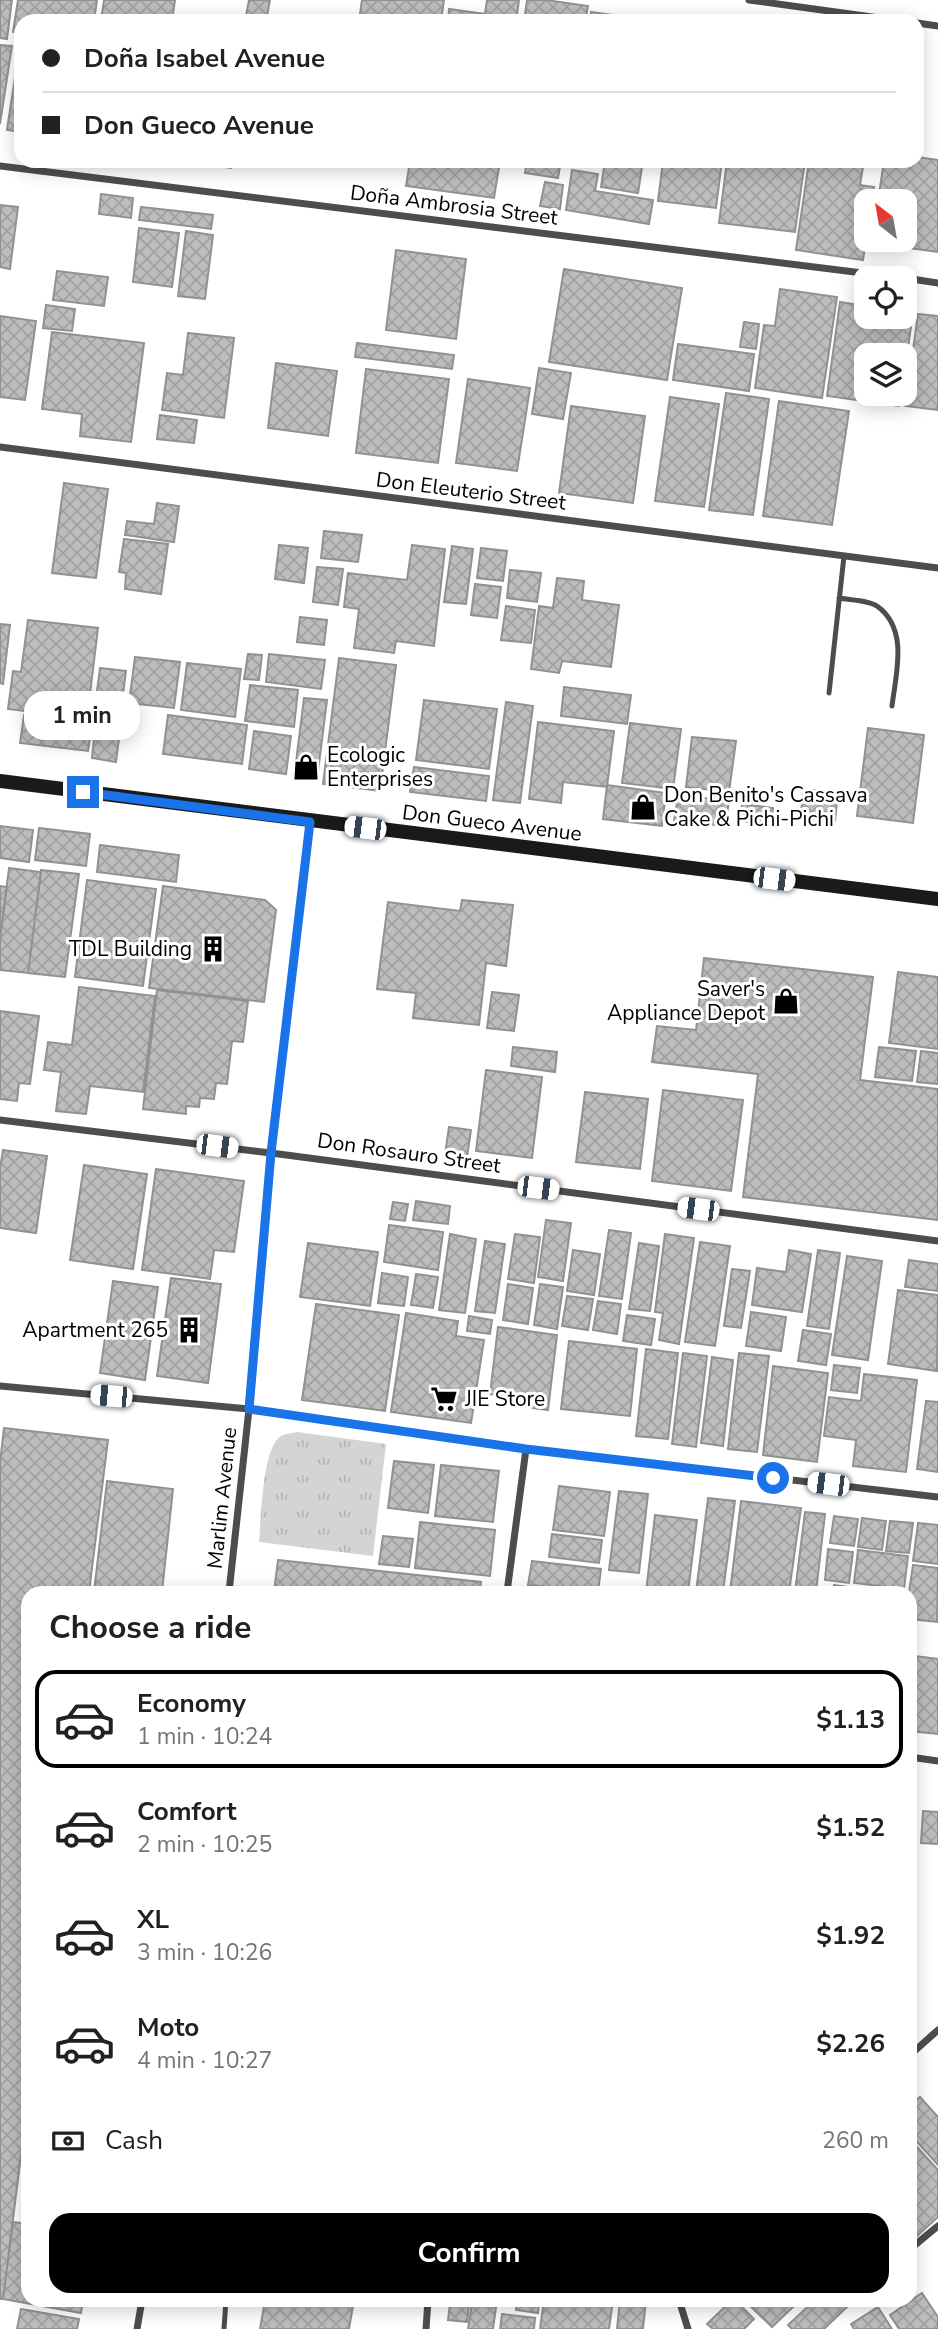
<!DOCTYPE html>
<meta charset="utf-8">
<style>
:root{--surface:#fff;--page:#f6f6f6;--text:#202124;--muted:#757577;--line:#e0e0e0;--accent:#000}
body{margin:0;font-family:"Nunito Sans",sans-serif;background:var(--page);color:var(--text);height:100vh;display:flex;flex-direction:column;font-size:26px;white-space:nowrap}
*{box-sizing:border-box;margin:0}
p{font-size:23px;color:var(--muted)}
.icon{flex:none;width:38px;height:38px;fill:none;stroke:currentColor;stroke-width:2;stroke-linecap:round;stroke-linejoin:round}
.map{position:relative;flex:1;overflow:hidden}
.side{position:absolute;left:21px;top:1586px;width:896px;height:721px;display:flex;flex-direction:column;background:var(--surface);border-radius:21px;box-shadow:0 4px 18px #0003}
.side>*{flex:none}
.banner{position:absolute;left:14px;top:14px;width:910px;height:154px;border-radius:21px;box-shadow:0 4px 18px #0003;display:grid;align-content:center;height:154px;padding:0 28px;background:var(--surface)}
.needle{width:46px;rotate:329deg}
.buttons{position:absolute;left:854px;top:189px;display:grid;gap:14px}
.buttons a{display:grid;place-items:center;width:63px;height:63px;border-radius:14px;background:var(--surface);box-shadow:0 4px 18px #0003;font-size:35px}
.end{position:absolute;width:32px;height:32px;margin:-16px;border:9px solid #1a73e8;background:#fff;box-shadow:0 0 0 4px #fff}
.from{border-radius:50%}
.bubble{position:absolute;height:49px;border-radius:21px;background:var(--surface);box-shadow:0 4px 18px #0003;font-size:23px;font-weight:700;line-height:49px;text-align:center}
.car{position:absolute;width:21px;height:42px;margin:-21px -10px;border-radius:9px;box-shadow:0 0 5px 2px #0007;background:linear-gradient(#fff 24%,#345 0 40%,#fff 0 76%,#345 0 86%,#fff 0)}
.banner b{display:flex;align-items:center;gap:24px;height:66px;font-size:26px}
.banner b+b{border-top:2px solid var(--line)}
.banner i{width:18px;height:18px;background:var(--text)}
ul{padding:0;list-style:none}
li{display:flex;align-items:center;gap:21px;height:98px;margin:0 14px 10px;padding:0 14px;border:4px solid transparent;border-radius:21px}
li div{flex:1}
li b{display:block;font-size:26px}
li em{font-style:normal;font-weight:700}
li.selected{border-color:var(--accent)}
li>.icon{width:63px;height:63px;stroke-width:1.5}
h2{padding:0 28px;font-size:32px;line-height:84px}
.pay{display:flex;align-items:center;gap:18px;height:77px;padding:0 28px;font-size:26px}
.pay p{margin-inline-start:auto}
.action{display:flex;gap:14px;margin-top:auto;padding:14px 28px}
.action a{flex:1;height:80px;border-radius:21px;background:var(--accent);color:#fff;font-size:28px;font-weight:700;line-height:80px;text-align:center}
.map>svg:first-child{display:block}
</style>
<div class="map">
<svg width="938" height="2329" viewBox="0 0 938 2329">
<defs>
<pattern id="grass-tufts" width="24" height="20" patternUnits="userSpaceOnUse" patternTransform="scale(1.75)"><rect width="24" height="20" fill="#d4d4d4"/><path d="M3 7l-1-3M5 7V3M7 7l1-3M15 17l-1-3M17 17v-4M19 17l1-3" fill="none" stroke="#b4b4b4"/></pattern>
<pattern id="building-cross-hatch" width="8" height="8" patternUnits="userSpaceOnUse" patternTransform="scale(1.75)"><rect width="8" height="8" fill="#bdbdbd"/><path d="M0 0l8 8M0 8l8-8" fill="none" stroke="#a1a1a1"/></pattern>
</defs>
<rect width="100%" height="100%" fill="#fff"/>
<path fill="url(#grass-tufts)" d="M297,1432L386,1444L373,1556L259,1542C261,1521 262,1447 281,1436C285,1434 292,1433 297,1432Z"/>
<path fill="url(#building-cross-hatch)" stroke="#919191" stroke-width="2" d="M0,0H12L7,39L0,38Z
M18,0H97L94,21H21V33L13,32Z
M104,0H175L172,21H101Z
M249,0H270L266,21H245Z
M362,0H444L441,21H359Z
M487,0H519L516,21H448L449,9L485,14Z
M527,0H546L588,6L585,21H563L525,15Z
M591,12L649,20L590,21Z
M20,44H21V132L7,130Z
M0,45L12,46L0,124Z
M917,157L938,160V252L872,243L873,240H905V201H878L884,161H917Z
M180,161H233L231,168Z
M410,161H500L494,198L406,186Z
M527,161H561L558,178L525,173Z
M605,161H643L638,193L601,187Z
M663,161H722L716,208L658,201Z
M727,161H805L795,232L719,223Z
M809,161H864L860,185L874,187L872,201H866V240L863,260L796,250Z
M572,170L598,174L595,191L653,200L649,224L566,210Z
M545,182L563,185L560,209L540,206Z
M101,194L133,198L131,218L99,214Z
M0,205L18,207L10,269L0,267Z
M141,207L213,215L211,229L139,220Z
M139,228L179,233L172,287L133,282Z
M186,231L213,235L205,299L178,296Z
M396,250L466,259L456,339L386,330Z
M564,269L682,288L667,380L549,362Z
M57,271L108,277L104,306L53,300Z
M780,289L837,297L822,398L755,388L764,325L775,326Z
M840,302L866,306V317H905V311L913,312L905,370V355H866V394H901L899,406L827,396Z
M46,305L75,309L72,331L43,328Z
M918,314L938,316V410L905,406Z
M0,316L36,321L25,400L0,397Z
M744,322L759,324L756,349L740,347Z
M52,332L144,343L131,442L80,436L82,414L42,409Z
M188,333L234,338L224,418L162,410L167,373L183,375Z
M357,343L454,355L452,369L355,357Z
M678,344L754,354L749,391L673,380Z
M276,363L337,371L328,436L268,428Z
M539,368L571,373L563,419L532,414Z
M366,369L449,379L438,463L356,453Z
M468,379L530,388L517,471L456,463Z
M726,393L769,399L753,515L709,510Z
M670,397L719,404L704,507L655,501Z
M779,401L849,411L832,525L763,516Z
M571,406L645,416L633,503L559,493Z
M160,415L197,420L194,443L157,439Z
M64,483L108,489L96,578L52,573Z
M157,503L179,506L174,542L125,535L127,521L154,524Z
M324,531L362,535L358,562L321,558Z
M124,539L168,544L161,594L125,589L126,573L119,572Z
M279,545L308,548L304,583L275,579Z
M412,545L445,549L434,646L396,641L394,653L354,648L359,609L344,607L348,573L407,580Z
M452,546L473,549L466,604L444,602Z
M481,548L507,551L503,581L477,578Z
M317,567L343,569L338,605L313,602Z
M510,570L541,573L537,602L507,598Z
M557,578L584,581L582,600L619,605L611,667L562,661L559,673L531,669L539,606L553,608Z
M475,584L501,587L497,618L471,615Z
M506,606L535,610L531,643L501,640Z
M300,617L327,620L324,645L297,642Z
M28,620L98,628L87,719L8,709L13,671L21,672Z
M0,624L10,625L3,684L0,683Z
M248,654L262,655L259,680L244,679Z
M269,654L325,660L321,689L266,682Z
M135,657L180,662L174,708L129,703Z
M339,658L396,665L380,791L323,784Z
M187,663L241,669L235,717L181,710Z
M100,668L126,671L120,717L94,714Z
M250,685L298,690L294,727L245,721Z
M564,687L631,695L627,724L561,716Z
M304,698L327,700L317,780L294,778Z
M424,700L497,709L489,769L416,760Z
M506,702L533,706L520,803L493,800Z
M24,715L92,724L88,751L20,743Z
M168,715L247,725L242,764L163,754Z
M96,720L121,723L116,762L92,758Z
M538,722L614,731L607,787L563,782L561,803L529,799Z
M630,723L681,729L673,789L622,783Z
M868,728L924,735L913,823L857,816Z
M254,731L291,736L286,774L249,769Z
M692,737L736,741L729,792L686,787Z
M414,767L489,776L486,801L410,792Z
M607,785L666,793L662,826L603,819Z
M804,789L838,793L835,821L800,818Z
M678,795L729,801L725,826L674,821Z
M742,804L773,808L771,825L740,821Z
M0,826L33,830L29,862L0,858Z
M39,828L90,834L86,866L35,860Z
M100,845L179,855L176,882L97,872Z
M9,868L41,872L28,973L0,970V939Z
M41,870L79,874L65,977L28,973Z
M87,880L156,889L143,986L75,977Z
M0,886L7,887L0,939Z
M163,886L265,900L276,910L264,1002L149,988Z
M462,900L513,905L506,966L486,963L479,1025L413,1018L416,993L377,989L388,902L460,911Z
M704,958L873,977L860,1080L938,1089V1220L743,1197L758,1074L652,1062L657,1026L696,1030Z
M898,972L938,977V1049L889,1043Z
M79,987L155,996L143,1092L90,1086L86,1114L56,1111L61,1072L44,1070L48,1042L72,1045Z
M157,990L248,1001L243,1042L232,1041L227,1084L216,1083L214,1099L200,1098L199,1107L186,1106V1114L143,1109Z
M492,992L519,995L514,1031L487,1028Z
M0,1011L39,1016L30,1084L19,1083L17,1101L0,1099Z
M513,1047L557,1052L555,1072L511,1066Z
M879,1047L916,1051L912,1081L875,1077Z
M921,1051L938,1053V1084L917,1082Z
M486,1070L542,1077L532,1158L476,1151Z
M663,1090L743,1100L731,1191L652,1181Z
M585,1092L648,1099L640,1169L576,1162Z
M449,1127L471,1130L467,1157L445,1154Z
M3,1150L47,1156L36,1233L0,1228V1168Z
M84,1165L147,1174L133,1269L70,1260Z
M156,1169L244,1181L234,1252L214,1250L210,1279L142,1270Z
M416,1201L450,1206L448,1224L413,1220Z
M393,1202L408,1204L405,1221L390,1219Z
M546,1220L571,1223L563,1281L538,1277Z
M389,1225L443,1232L438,1270L384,1262Z
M609,1230L631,1233L622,1299L599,1296Z
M450,1234L476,1239L465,1313L439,1310Z
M515,1234L540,1237L534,1283L508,1279Z
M665,1234L694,1238L679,1344L659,1340L663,1313L655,1312Z
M485,1241L505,1244L495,1313L475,1311Z
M700,1242L730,1246L715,1346L685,1342Z
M308,1243L378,1252L370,1306L300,1297Z
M639,1243L659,1246L650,1311L629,1309Z
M573,1250L600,1254L594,1295L567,1291Z
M789,1250L811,1254L802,1312L752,1305L757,1268L786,1272Z
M818,1250L840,1253L829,1329L807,1326Z
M847,1256L882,1261L868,1360L832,1355Z
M909,1260L938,1264V1291L905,1287Z
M732,1269L750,1271L741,1328L724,1326Z
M382,1273L408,1277L404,1306L378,1303Z
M416,1274L438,1277L433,1308L411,1305Z
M171,1278L221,1284L208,1383L157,1376Z
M113,1281L158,1287L145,1380L100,1373Z
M508,1284L533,1288L528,1324L503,1320Z
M540,1284L563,1287L557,1329L534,1325Z
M898,1290L938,1295L937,1371L888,1364Z
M567,1296L593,1299L588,1330L562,1326Z
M598,1301L621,1304L617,1334L593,1330Z
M316,1304L399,1315L385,1411L302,1400Z
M751,1312L786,1317L781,1351L746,1346Z
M406,1313L458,1321L456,1336L484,1340L471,1423L391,1412Z
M627,1315L655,1319L651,1345L623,1341Z
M469,1316L492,1320L490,1334L467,1331Z
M498,1327L557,1335L548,1410L518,1406L519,1397L490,1394Z
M803,1330L831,1334L826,1365L798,1361Z
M569,1341L637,1349L630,1416L561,1409Z
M646,1349L678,1353L668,1439L636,1436Z
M683,1353L707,1356L696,1447L672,1444Z
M739,1353L769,1356L757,1452L728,1449Z
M712,1357L733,1360L723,1446L701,1443Z
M834,1365L860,1368L857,1393L831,1390Z
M773,1366L828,1373L817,1462L763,1455Z
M864,1374L917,1380L906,1472L853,1466L856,1440L824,1436L829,1397L861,1401Z
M926,1401L938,1402V1472L917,1469Z
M4,1428L108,1440L89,1592H28V2099L3,2299H0V1463Z
M394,1461L434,1465L428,1513L388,1508Z
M441,1465L499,1471L493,1522L435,1516Z
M107,1481L173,1489L162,1592H94Z
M559,1486L610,1492L604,1536L553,1530Z
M619,1491L648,1494L639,1573L609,1570Z
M708,1498L735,1501L723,1592H696Z
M741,1501L801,1508L789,1592H730Z
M805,1512L825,1514L816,1592H795Z
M655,1515L697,1520L688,1592H646Z
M834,1516L858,1519L854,1546L830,1543Z
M862,1518L886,1521L882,1550L858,1547Z
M890,1521L913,1523L909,1553L886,1551Z
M420,1522L495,1530L490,1576L415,1568Z
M918,1523L938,1525V1564L913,1561Z
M552,1534L602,1540L599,1563L549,1557Z
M383,1536L413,1539L409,1567L379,1564Z
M828,1549L853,1552L849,1583L825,1580Z
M858,1550L908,1556L904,1589L854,1583Z
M278,1560L481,1582L480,1592H274Z
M532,1561L601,1569L598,1592L528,1585Z
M913,1565L938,1568L937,1622L910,1619L909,1592Z
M834,1585L863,1589V1592H833Z
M915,1656L938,1659V1734L910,1731V1696Z
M923,1811L938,1812V1844L921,1843Z
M920,2097L938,2117V2165L910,2134V2106Z
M910,2139L938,2170V2217L917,2236L910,2228Z
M13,2222L28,2224V2300H83L81,2313L3,2299Z
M922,2293L938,2317V2329H899L890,2315Z
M265,2300H354L349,2329H260Z
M461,2300H515L514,2306Z
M517,2300H539L538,2313L516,2310Z
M544,2300H613L609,2329H540Z
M620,2300H646L643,2329H617Z
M732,2300H735L754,2319L744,2329H713L707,2324Z
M744,2300H788L794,2306L772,2327Z
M815,2300H842L848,2306L824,2329H792L788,2325Z
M450,2303L469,2305L467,2322L448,2320Z
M472,2304L496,2307L493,2329H468Z
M878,2307L892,2329H854L851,2324Z
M21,2309L79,2319L77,2329H17Z
M502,2314L535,2318L534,2329H500Z"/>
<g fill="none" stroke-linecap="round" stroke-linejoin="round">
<path stroke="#4d4d4d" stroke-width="5" d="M839,598C850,600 869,600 877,606C909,629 896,673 892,706
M829,693L844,556
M224,2329L226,2300"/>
<path stroke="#4d4d4d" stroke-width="7" d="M749,0L901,21
M917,23L938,26
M0,166L903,278
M905,278L938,283
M0,447L938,568
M0,1120L271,1153L938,1241
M0,1386L249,1409L526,1449L938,1497
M229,1592L249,1409L271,1153L310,822
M507,1592L526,1449
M910,1757L938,1761
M910,2055L938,2030
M910,2249L938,2226
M679,2300L688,2329
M137,2329L142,2300
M426,2329L428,2300"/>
<path stroke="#1a1a1a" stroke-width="14" d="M0,781L938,899"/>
</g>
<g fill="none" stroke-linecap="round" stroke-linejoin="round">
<path stroke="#1a73e8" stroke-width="9" d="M83,792L310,822L271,1153L249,1409L526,1449L773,1478"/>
</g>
<defs>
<g id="shop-bare" transform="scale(2.1)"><path d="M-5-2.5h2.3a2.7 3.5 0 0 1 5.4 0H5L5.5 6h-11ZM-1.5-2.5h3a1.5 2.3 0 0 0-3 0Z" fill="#000" stroke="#fff" stroke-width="2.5" paint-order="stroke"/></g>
<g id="building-bare" transform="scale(2.1)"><path d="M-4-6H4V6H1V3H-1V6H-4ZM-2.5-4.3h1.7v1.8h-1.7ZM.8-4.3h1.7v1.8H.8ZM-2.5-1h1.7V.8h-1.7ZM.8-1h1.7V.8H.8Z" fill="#000" stroke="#fff" stroke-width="2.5" paint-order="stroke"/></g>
<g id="supermarket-bare" transform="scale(2.1)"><path d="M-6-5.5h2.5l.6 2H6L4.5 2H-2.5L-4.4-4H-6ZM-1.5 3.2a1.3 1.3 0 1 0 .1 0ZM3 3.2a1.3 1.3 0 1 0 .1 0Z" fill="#000" stroke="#fff" stroke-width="2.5" paint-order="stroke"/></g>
</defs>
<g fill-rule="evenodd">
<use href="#shop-bare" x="306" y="767"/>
<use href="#shop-bare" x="643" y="807"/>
<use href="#building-bare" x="213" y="949"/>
<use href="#shop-bare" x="786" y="1001"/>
<use href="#building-bare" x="189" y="1330"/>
<use href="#supermarket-bare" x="444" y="1399"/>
</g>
<g text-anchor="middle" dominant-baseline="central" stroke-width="6" stroke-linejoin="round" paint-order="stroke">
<g font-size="21" fill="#000" stroke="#fff">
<text transform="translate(454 205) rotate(7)">Doña Ambrosia Street</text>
<text transform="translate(471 491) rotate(7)">Don Eleuterio Street</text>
<text transform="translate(492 823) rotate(7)">Don Gueco Avenue</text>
<text transform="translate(409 1153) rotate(8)">Don Rosauro Street</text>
<text transform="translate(222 1498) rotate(-84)">Marlim Avenue</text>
</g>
<g font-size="21" fill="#000" stroke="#fff" text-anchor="start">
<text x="327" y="755">Ecologic<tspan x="327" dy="24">Enterprises</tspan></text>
<text x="664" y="795">Don Benito's Cassava<tspan x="664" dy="24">Cake &amp; Pichi-Pichi</tspan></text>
<text x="192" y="949" text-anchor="end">TDL Building</text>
<text x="765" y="989" text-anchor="end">Saver's<tspan x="765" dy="24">Appliance Depot</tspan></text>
<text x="168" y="1330" text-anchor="end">Apartment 265</text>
<text x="465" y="1399">JIE Store</text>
</g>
</g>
</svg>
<div class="buttons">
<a><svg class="needle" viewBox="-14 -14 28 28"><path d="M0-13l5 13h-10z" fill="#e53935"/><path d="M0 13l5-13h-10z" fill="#757577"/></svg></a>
<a><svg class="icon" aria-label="locate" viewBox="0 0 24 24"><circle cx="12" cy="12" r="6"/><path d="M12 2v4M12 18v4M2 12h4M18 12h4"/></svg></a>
<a><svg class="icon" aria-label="layers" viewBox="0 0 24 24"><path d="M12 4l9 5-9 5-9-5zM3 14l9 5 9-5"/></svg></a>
</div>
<i class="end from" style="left:773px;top:1478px"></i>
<i class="end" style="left:83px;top:792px"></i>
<div class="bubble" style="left:24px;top:691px;width:116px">1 min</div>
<i class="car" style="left:365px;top:828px;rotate:277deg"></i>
<i class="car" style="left:774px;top:879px;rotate:97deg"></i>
<i class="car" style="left:217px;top:1146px;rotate:97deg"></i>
<i class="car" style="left:538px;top:1188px;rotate:97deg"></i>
<i class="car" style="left:698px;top:1209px;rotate:277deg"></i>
<i class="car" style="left:111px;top:1396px;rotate:275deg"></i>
<i class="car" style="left:828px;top:1484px;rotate:277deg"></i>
<div class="banner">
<b><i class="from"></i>Doña Isabel Avenue</b>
<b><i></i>Don Gueco Avenue</b>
</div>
<section class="side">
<h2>Choose a ride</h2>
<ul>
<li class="selected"><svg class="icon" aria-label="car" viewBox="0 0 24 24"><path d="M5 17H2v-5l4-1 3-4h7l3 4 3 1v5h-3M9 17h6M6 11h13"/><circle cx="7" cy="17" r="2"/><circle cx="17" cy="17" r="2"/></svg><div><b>Economy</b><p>1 min · 10:24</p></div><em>$1.13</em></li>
<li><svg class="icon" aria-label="car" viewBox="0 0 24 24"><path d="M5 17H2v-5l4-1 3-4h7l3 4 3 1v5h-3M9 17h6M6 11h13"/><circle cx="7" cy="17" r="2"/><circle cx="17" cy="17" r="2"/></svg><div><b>Comfort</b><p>2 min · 10:25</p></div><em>$1.52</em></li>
<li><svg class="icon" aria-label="car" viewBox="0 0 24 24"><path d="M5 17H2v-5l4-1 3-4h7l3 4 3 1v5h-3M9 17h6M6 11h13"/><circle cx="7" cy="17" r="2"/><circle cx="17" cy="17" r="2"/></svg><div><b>XL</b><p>3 min · 10:26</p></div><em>$1.92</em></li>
<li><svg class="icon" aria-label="car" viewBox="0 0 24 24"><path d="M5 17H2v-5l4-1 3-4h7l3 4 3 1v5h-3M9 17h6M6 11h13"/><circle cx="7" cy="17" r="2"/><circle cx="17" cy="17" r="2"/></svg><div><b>Moto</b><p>4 min · 10:27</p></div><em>$2.26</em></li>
</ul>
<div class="pay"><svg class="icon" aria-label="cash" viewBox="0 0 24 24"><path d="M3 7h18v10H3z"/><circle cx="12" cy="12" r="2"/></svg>Cash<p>260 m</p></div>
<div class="action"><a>Confirm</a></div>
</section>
</div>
